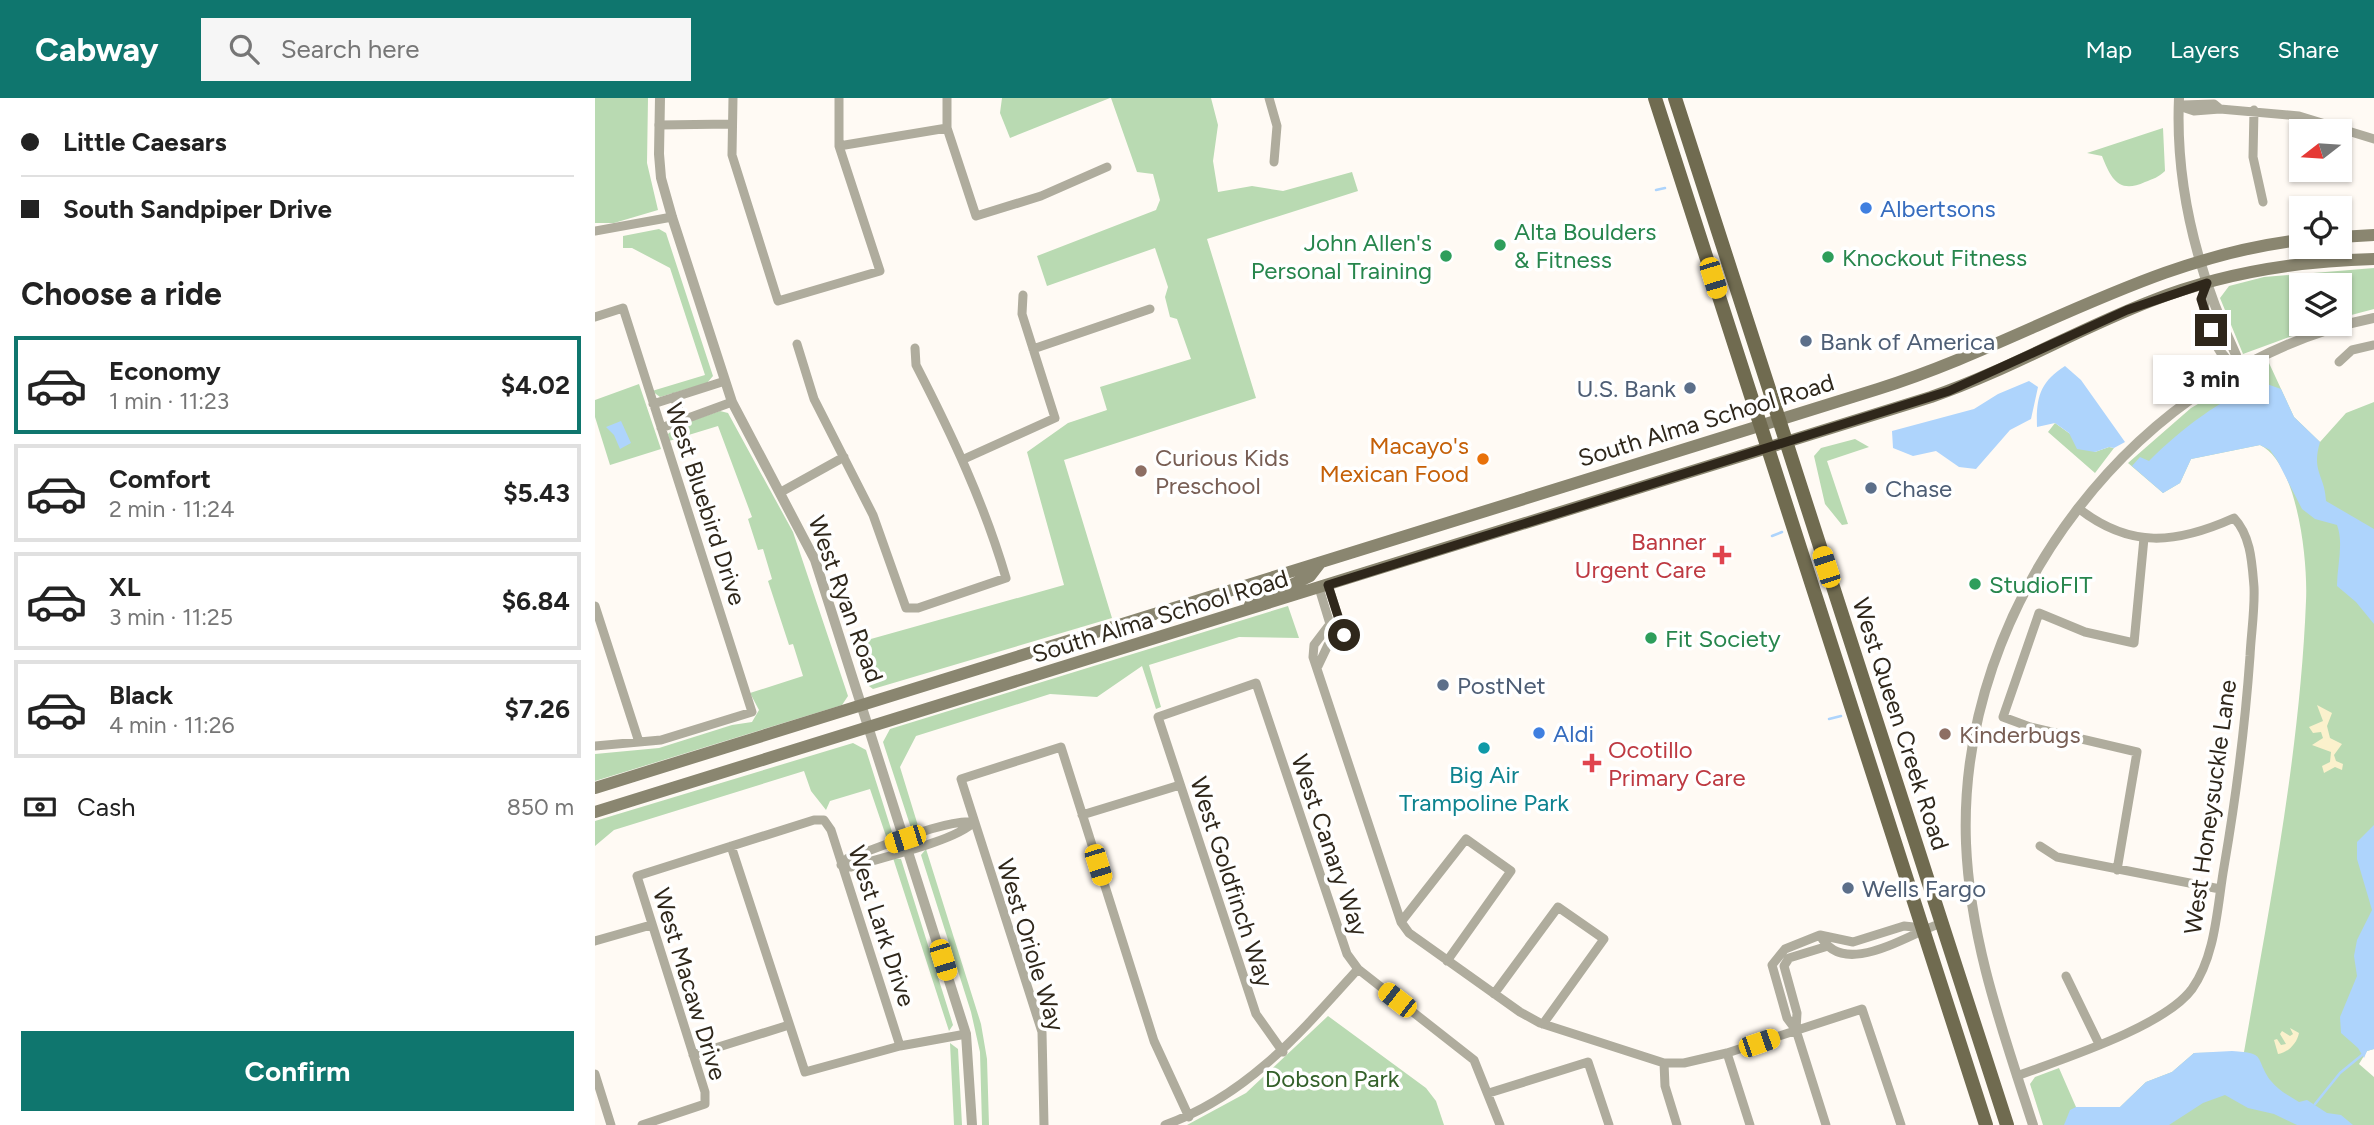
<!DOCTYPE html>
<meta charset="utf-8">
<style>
:root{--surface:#fff;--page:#f6f6f6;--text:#222;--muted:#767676;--line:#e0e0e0;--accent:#0f766e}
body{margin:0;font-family:Figtree,sans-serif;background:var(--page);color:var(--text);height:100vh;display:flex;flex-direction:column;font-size:26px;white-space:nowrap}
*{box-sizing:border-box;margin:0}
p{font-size:23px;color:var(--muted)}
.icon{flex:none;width:38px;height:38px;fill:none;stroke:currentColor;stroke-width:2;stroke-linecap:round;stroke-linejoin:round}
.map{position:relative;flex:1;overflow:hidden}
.details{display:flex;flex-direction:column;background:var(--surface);width:595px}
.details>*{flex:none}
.hud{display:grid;align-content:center;height:154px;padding:0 21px;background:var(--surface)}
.needle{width:46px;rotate:253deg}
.fabs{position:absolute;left:1694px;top:21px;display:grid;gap:14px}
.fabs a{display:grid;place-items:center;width:63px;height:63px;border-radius:0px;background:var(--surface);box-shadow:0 2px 5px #0004;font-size:35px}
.end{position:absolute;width:32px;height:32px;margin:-16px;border:9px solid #2f271b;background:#fff;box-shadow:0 0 0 4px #fff}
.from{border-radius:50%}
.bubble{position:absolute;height:49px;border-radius:0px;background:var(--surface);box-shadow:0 2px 5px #0004;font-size:23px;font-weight:700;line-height:49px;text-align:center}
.car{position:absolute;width:21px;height:42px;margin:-21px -10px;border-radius:9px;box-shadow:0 0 5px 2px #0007;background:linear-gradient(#f5c518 24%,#345 0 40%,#f5c518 0 76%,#345 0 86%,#f5c518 0)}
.hud b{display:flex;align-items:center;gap:24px;height:66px;font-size:26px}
.hud b+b{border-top:2px solid var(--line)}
.hud i{width:18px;height:18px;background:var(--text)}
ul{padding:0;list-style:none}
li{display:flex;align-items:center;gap:21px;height:98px;margin:0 14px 10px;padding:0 7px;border:4px solid var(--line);border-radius:0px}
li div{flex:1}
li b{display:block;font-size:26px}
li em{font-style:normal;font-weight:700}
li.on{border-color:var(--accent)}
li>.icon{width:63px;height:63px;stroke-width:1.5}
h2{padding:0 21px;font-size:32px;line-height:84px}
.pay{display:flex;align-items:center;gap:18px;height:77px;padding:0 21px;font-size:26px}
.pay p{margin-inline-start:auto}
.cta{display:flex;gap:14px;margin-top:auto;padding:14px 21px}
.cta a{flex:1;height:80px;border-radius:0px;background:var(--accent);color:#fff;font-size:28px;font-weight:700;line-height:80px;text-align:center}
header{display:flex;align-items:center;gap:42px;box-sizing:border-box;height:98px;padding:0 35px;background:var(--accent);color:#fff}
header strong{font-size:33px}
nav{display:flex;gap:38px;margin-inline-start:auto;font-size:24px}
.search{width:490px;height:63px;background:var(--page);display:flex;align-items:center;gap:18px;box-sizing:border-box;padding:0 24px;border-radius:0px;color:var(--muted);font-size:26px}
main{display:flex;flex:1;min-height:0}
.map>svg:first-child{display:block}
</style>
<header>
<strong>Cabway</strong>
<div class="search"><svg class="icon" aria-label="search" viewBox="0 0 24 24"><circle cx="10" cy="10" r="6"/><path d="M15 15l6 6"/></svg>Search here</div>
<nav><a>Map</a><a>Layers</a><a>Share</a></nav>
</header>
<main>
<section class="details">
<div class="hud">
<b><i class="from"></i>Little Caesars</b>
<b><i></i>South Sandpiper Drive</b>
</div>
<h2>Choose a ride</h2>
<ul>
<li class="on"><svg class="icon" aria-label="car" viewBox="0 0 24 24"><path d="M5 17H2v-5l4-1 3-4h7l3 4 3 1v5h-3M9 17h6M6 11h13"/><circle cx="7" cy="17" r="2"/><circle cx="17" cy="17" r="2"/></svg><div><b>Economy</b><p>1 min · 11:23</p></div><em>$4.02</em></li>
<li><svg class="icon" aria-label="car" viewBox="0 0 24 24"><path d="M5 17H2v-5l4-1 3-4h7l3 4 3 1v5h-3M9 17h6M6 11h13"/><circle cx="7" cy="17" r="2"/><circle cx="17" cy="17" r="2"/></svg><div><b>Comfort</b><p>2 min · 11:24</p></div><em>$5.43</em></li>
<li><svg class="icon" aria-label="car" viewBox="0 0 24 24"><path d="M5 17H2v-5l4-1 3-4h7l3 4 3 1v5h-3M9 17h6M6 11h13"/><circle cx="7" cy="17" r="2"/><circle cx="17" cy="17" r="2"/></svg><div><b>XL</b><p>3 min · 11:25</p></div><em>$6.84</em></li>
<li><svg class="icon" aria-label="car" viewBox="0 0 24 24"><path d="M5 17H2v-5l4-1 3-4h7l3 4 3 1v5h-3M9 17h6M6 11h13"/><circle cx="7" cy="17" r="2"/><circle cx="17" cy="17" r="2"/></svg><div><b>Black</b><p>4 min · 11:26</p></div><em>$7.26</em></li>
</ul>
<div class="pay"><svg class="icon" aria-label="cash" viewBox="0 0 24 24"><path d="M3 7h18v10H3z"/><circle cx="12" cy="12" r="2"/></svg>Cash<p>850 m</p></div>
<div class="cta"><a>Confirm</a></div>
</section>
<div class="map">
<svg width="1779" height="1027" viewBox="0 0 1779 1027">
<rect width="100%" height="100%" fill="#fffaf4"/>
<path fill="#b9dab2" d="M0,0H53L52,65L63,112L19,125H0Z
M407,0H515L415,40L405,15Z
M516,0H616L623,27L618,63L623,94L657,88L688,93L757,74L763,93L612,141L661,300L469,362L517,520L278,591L271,586L258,546L469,487L432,354L473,325L512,312L505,289L596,261L582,221L575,219L570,199L573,189L560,150L452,188L442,158L561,112L565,102L558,76L542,74Z
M1568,30L1570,73C1564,79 1558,81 1550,84C1524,96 1516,81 1507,58L1492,55Z
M64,131L71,135L118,278L112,285L65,299L57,293L110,277L75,170L37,150H28V138Z
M1779,170V211L1745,220V187H1706V226H1730L1648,256L1625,200L1634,188L1669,179Z
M1674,265L1699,319L1725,344L1751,315L1779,304V951L1772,953L1764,966L1779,979V1027H1448L1435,986L1440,979L1464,970L1481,1009H1525L1551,984L1577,974L1599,955L1649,954C1675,805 1705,654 1711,503C1713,464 1703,365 1665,347L1596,361L1585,385L1568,395L1533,365L1596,310Z
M44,286L66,351L15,367L0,319V302Z
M125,313L133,315L198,434L253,598L247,607L0,683V656L64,650L137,627L157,624L164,612L155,595L208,578L198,546L194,547L173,483L177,481L168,451L163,452L153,421L157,419L123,328L74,343L73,336L82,328Z
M1460,325L1500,354L1514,349L1519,350L1500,375L1453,334Z
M1260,341L1274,349L1232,363L1253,426L1247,427L1230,406L1219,358L1226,350Z
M693,508L704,540L644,539L554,567L566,609L561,611L547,568L502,599L455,596L321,638L305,669L324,731L316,730L288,644L295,631Z
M258,645L271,652L297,734L293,744L275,691L235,703L231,712L216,693L209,673L19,732L0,748V723Z
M331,751L386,926L392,961L394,1027H387L385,954L376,914L326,757Z
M298,760L306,761L358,927L354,933Z
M733,918L831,990L841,1003L849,1027H592L651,995Z
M355,945L363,951L367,1027H359Z"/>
<path fill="#fbf1cc" d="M1722,607L1737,615L1732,628L1735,640L1747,646L1739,657L1741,663L1748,666L1747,672L1740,669L1729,675L1727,668L1735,664L1736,654L1717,647L1728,640L1726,634L1718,635L1714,629L1728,623Z
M1695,930L1704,935C1702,946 1692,955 1683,956L1679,942L1682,941L1686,947L1691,946L1685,936L1687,933L1695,938L1698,936Z"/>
<path fill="#aed4fc" d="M1470,268L1486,282L1530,344L1519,350L1514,349L1500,354L1482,351L1474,335L1460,325L1442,329C1441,299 1445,284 1470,268Z
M1434,283L1443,289L1436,321L1415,332L1381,371L1364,369L1341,353L1318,358L1298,350L1297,333L1379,311L1403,296Z
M1669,285L1686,291L1699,319L1725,344C1716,374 1730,377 1731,403L1779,431V526L1761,504L1742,488C1742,468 1749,446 1742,427L1720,421L1707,411L1682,362L1675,352L1665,347L1596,361L1585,385L1568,395L1537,368L1545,359L1554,363C1586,331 1626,300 1669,285Z
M26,323L36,345L25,351L19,337L11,329Z
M1779,727V951L1772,953L1769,960L1763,950L1746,935L1745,919L1762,878L1759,858L1762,842L1777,812L1762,761V744Z
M1637,953C1673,955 1659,960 1676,983C1683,992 1694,998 1704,1004L1712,1002L1732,1015L1746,1017L1758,1027H1702L1679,1016L1653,1010L1630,997L1608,1005L1574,1027H1469L1475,1012L1481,1009H1525L1551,984L1577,974L1599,955Z"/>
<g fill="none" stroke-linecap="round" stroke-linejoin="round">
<path stroke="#aed4fc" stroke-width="2.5" d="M1061,92L1070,90
M1177,438L1187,434
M1234,621L1246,618
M1720,1006L1745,975L1767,957"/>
<path stroke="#afac9d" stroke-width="9" d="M138,0L137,57L183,203L285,173L244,48V0
M352,0V30L381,118L446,98L512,69
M674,0L682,28L679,64
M1587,7L1619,6L1625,11
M1584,8L1599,13L1625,11L1704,18L1779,41
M1659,12L1658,59L1668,104
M64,27L136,26
M244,48L352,30
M0,133L77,119
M0,219L28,210L157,614L66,642L0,648
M202,246L219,301L278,417L311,510H323L411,480C389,405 357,337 321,267L320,250
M438,251L555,211
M1744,264L1757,252L1779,247
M79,299L88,323
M58,306L130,283
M66,330L137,304
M369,361L460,320L427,216L428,197
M186,394L249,359
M724,490L735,526L719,547L718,559L806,824L814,835L925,914L945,925L1069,965H1089L1132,955L1267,911L1306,1027
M0,508L44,644
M723,568L733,547L749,537L733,487
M487,717L585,687
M136,748L210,974L305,948L371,936
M1445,748L1462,759L1625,791
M246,767L256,769C285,760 361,743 379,724
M246,767L253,760C282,751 352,720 379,724
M1522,772L1542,654L1435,629L1408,619L1444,515L1490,534L1539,545L1549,440
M806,824L871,741L916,773L852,863
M1225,837L1190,851L1177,867L1192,920L1201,932L1231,1027
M1225,837C1248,883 1316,834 1347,825
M1225,837L1258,844L1309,828L1328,830
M0,843L56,827
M1471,878L1504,946
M899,896L963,809L1009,841L948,926
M1201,932L1202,915L1189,868L1194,860L1233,848
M688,954L661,916L563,619L661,585L752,856L763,871L879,962L905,1027
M1132,955L1155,1027
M98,957L194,927
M1069,965L1070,988L1082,1027
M0,976L16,1027
M1422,978C1467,961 1569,929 1597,891C1621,857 1622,809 1629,769C1641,699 1650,629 1655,558C1656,536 1660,512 1659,489C1657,465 1656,438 1639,420C1581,446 1535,451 1483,410
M894,995L993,964L1014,1027
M47,1027L110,1006V994L42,778L219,722H229L236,732L305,948
M449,1027L447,934L366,681L466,649L559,943L594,1019
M570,1027C653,997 706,934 763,871"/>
<path stroke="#afac9d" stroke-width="10" d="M65,0L64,56L66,80L77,119L137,304L220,462L371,936L377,1027
M1584,0C1580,89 1603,176 1641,257L1643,273
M1612,185C1602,215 1619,253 1643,273
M1438,1027C1408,934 1375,844 1371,745C1362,506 1542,268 1779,220"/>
<path stroke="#8a8670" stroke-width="12" d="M1745,139L1779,137
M655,507L715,478L725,465
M0,690C428,557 856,425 1283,291C1427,246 1554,159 1706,142
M0,714L1336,299C1412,273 1481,232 1556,203C1627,175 1703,163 1779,161"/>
<path stroke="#706b50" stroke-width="14" d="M1060,0L1391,1027
M1080,0L1412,1027"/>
</g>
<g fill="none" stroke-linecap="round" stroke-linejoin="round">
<path stroke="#2f271b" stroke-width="9" d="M749,537L733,487L1354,293L1532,212L1612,185L1606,201L1616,232"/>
</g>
<g fill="#3f7fe0" stroke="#fff" stroke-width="2.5">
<circle cx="1271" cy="110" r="7"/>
<circle cx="944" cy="635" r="7"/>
</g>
<g fill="#2e9e5b" stroke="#fff" stroke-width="2.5">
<circle cx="905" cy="147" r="7"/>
<circle cx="851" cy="158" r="7"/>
<circle cx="1233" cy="159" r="7"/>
<circle cx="1380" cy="486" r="7"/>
<circle cx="1056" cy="540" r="7"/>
</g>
<g fill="#5c6f8a" stroke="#fff" stroke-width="2.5">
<circle cx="1211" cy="243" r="7"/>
<circle cx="1095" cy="290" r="7"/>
<circle cx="1276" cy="390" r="7"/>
<circle cx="848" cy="587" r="7"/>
<circle cx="1253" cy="790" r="7"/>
</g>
<circle fill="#e8710a" stroke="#fff" stroke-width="2.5" cx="888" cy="361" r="7"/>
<g fill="#8d6e63" stroke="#fff" stroke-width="2.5">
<circle cx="546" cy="373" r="7"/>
<circle cx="1350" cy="636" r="7"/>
</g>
<g fill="#e0444e" stroke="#fff" stroke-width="2.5">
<path d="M1123.5 446.5h7v7h7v7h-7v7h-7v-7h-7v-7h7z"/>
<path d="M993.5 654.5h7v7h7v7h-7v7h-7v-7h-7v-7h7z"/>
</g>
<circle fill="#0f9aa8" stroke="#fff" stroke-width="2.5" cx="889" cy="650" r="7"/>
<g text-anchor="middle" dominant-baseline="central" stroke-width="7" stroke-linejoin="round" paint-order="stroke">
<g font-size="24" fill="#366cbe" stroke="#fff" text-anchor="start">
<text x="1285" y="110">Albertsons</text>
<text x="958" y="635">Aldi</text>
</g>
<g font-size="24" fill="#27864d" stroke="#fff" text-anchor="start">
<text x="919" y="133">Alta Boulders<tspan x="919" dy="28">&amp; Fitness</tspan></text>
<text x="837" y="144" text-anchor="end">John Allen's<tspan x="837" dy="28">Personal Training</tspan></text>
<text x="1247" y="159">Knockout Fitness</text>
<text x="1394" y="486">StudioFIT</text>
<text x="1070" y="540">Fit Society</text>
</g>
<g font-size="24" fill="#4e5e75" stroke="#fff" text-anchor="start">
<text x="1225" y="243">Bank of America</text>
<text x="1081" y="290" text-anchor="end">U.S. Bank</text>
<text x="1290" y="390">Chase</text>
<text x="862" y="587">PostNet</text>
<text x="1267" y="790">Wells Fargo</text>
</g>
<g font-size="24" fill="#2f271b" stroke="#fff">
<text transform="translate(1111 322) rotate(-17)">South Alma School Road</text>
<text transform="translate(111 406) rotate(72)">West Bluebird Drive</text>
<text transform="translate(251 501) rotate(70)">West Ryan Road</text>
<text transform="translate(565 518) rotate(-17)">South Alma School Road</text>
<text transform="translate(1306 626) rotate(72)">West Queen Creek Road</text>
<text transform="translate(1615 709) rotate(-82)">West Honeysuckle Lane</text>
<text transform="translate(735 747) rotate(71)">West Canary Way</text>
<text transform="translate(637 784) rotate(72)">West Goldfinch Way</text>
<text transform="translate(287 828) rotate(72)">West Lark Drive</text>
<text transform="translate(436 847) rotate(73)">West Oriole Way</text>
<text transform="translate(95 886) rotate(73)">West Macaw Drive</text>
</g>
<g font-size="24" fill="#c56008" stroke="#fff" text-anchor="end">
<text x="874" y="347">Macayo's<tspan x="874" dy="28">Mexican Food</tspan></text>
</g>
<g font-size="24" fill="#785e54" stroke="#fff" text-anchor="start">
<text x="560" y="359">Curious Kids<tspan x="560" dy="28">Preschool</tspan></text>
<text x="1364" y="636">Kinderbugs</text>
</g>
<g font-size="24" fill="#be3a42" stroke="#fff" text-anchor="end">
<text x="1111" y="443">Banner<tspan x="1111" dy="28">Urgent Care</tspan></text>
<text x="1013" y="651" text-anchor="start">Ocotillo<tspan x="1013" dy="28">Primary Care</tspan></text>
</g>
<g font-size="24" fill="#0d838f" stroke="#fff">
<text x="889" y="676">Big Air<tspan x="889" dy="28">Trampoline Park</tspan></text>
</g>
<g font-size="24" fill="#336029" stroke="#fff">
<text x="737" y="980">Dobson Park</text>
</g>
</g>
</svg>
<div class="fabs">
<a><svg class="needle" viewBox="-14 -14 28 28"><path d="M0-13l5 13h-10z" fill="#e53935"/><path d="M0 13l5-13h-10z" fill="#767676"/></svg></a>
<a><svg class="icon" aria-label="locate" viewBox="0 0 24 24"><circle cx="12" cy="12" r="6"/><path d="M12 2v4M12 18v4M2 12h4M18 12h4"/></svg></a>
<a><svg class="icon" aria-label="layers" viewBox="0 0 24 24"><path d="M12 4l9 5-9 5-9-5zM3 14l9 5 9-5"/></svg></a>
</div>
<i class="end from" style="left:749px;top:537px"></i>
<i class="end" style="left:1616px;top:232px"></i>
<div class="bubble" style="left:1558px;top:257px;width:116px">3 min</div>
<i class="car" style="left:1118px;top:180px;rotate:163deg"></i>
<i class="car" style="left:1231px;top:469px;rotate:342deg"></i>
<i class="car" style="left:310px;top:741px;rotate:252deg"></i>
<i class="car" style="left:503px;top:767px;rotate:163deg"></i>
<i class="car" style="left:348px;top:862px;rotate:163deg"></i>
<i class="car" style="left:802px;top:902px;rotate:308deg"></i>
<i class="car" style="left:1164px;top:945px;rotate:71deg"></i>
</div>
</main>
